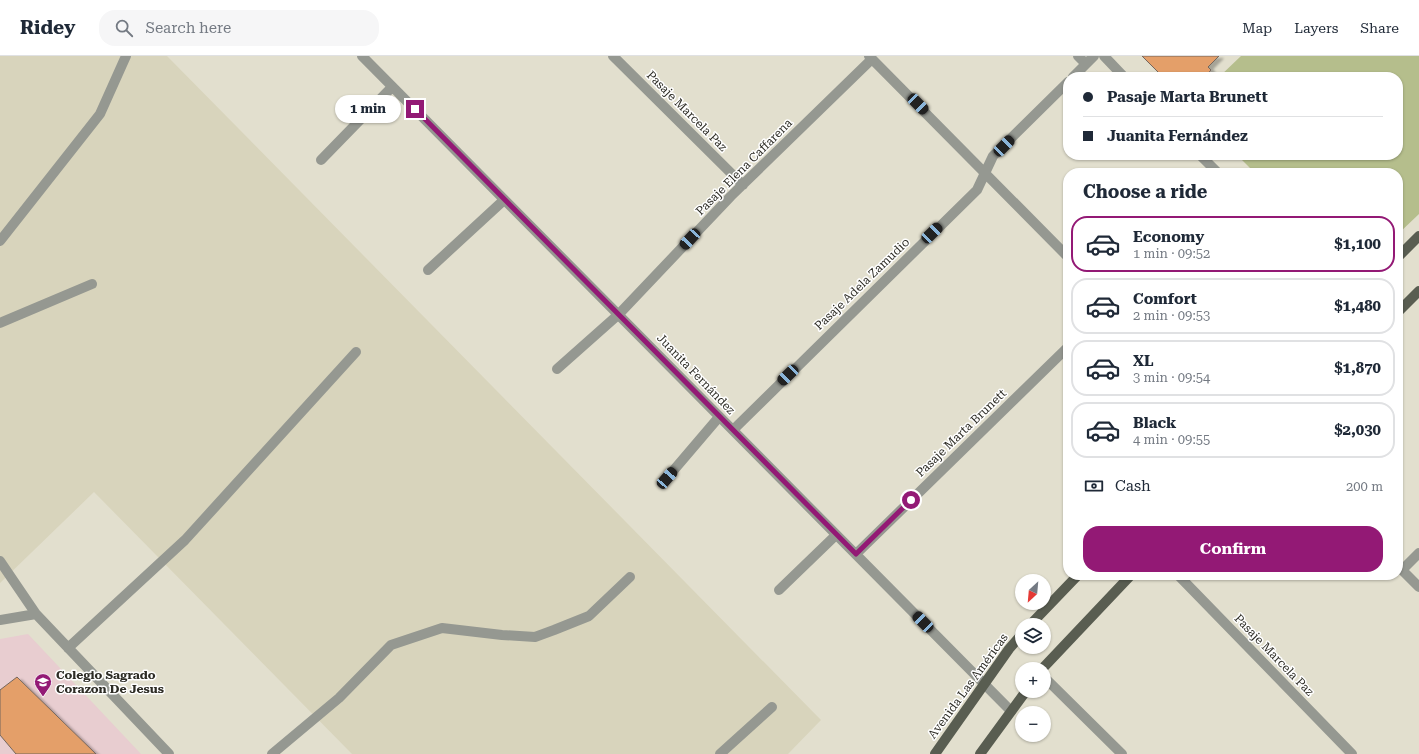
<!DOCTYPE html>
<meta charset="utf-8">
<style>
:root{--surface:#fff;--page:#f6f6f7;--text:#1f2937;--muted:#747a83;--line:#e0e1e3;--accent:#931975}
body{margin:0;font-family:"Roboto Serif",serif;background:var(--page);color:var(--text);height:100vh;display:flex;flex-direction:column;font-size:15px;white-space:nowrap}
*{box-sizing:border-box;margin:0}
p{font-size:13px;color:var(--muted)}
.icon{flex:none;width:22px;height:22px;fill:none;stroke:currentColor;stroke-width:2;stroke-linecap:round;stroke-linejoin:round}
.map{position:relative;flex:1;overflow:hidden}
.side{position:absolute;left:1063px;top:112px;width:340px;height:412px;display:flex;flex-direction:column;background:var(--surface);border-radius:16px;box-shadow:0 1px 3px #0004}
.side>*{flex:none}
.banner{position:absolute;left:1063px;top:16px;width:340px;height:88px;border-radius:16px;box-shadow:0 1px 3px #0004;display:grid;align-content:center;height:88px;padding:0 20px;background:var(--surface)}
.needle{width:26px;rotate:206deg}
.tools{position:absolute;left:1015px;top:518px;display:grid;gap:8px}
.tools a{display:grid;place-items:center;width:36px;height:36px;border-radius:50%;background:var(--surface);box-shadow:0 1px 3px #0004;font-size:20px}
.end{position:absolute;width:18px;height:18px;margin:-9px;border:5px solid #931975;background:#fff;box-shadow:0 0 0 2px #fff}
.from{border-radius:50%}
.bubble{position:absolute;height:28px;border-radius:14px;background:var(--surface);box-shadow:0 1px 3px #0004;font-size:13px;font-weight:700;line-height:28px;text-align:center}
.car{position:absolute;width:12px;height:24px;margin:-12px -6px;border-radius:5px;box-shadow:0 0 3px 1px #0007;background:linear-gradient(#222 24%,#8ab4d8 0 40%,#222 0 76%,#8ab4d8 0 86%,#222 0)}
.banner b{display:flex;align-items:center;gap:14px;height:38px;font-size:15px}
.banner b+b{border-top:1px solid var(--line)}
.banner i{width:10px;height:10px;background:var(--text)}
ul{padding:0;list-style:none}
li{display:flex;align-items:center;gap:12px;height:56px;margin:0 8px 6px;padding:0 12px;border:2px solid var(--line);border-radius:16px}
li div{flex:1}
li b{display:block;font-size:15px}
li em{font-style:normal;font-weight:700}
li.active{border-color:var(--accent)}
li>.icon{width:36px;height:36px;stroke-width:1.5}
h2{padding:0 20px;font-size:18px;line-height:48px}
.pay{display:flex;align-items:center;gap:10px;height:44px;padding:0 20px;font-size:15px}
.pay p{margin-inline-start:auto}
.primary-button{display:flex;gap:8px;margin-top:auto;padding:8px 20px}
.primary-button a{flex:1;height:46px;border-radius:16px;background:var(--accent);color:#fff;font-size:16px;font-weight:700;line-height:46px;text-align:center}
header{display:flex;align-items:center;gap:24px;box-sizing:border-box;height:56px;padding:0 20px;background:var(--surface);border-bottom:1px solid var(--line)}
header strong{font-size:19px}
nav{display:flex;gap:22px;margin-inline-start:auto;font-size:14px}
.search{width:280px;height:36px;background:var(--page);display:flex;align-items:center;gap:10px;box-sizing:border-box;padding:0 14px;border-radius:16px;color:var(--muted);font-size:15px}
.map>svg:first-child{display:block}
</style>
<header>
<strong>Ridey</strong>
<div class="search"><svg class="icon" aria-label="search" viewBox="0 0 24 24"><circle cx="10" cy="10" r="6"/><path d="M15 15l6 6"/></svg>Search here</div>
<nav><a>Map</a><a>Layers</a><a>Share</a></nav>
</header>
<div class="map">
<svg width="1419" height="698" viewBox="0 0 1419 698">
<defs>
<filter id="shadow"><feDropShadow dx="4.5" dy="2.5" stdDeviation="1" flood-color="#0004"/></filter>
</defs>
<rect width="100%" height="100%" fill="#e2dfce"/>
<path fill="#d8d4bc" d="M0,0H167L821,664L788,698H352L94,436L0,527Z"/>
<path fill="#e8cdd0" d="M28,578L141,698H0V583Z"/>
<path fill="#b5be8c" d="M1241,0H1419V158L1398,178V117H1255L1237,99H1398V21H1219Z"/>
<path fill="#e49f69" stroke="#74665c" filter="url(#shadow)" d="M1142,0H1219L1208,11L1211,14L1205,21H1163Z
M17,621L96,698H16L0,679V634Z"/>
<g fill="none" stroke-linecap="round" stroke-linejoin="round">
<path stroke="#959891" stroke-width="10" d="M362,0L1011,655
M613,0L743,129
M869,0L1068,201
M1078,0L1086,8
M1104,0L1124,21
M1073,21L1094,0
M1200,99L1218,117
M321,104L392,31
M0,185L100,58L126,0
M428,214L504,144
M0,267L92,228
M557,313L619,258L731,140L872,3
M733,374L977,134L993,100L1068,26
M667,422L719,361
M856,498L1068,291
M0,505L36,558L169,698
M1398,510L1419,531
M1402,514L1419,497
M1178,519L1352,698
M779,534L836,479
M0,564L36,558
M68,592L185,484L356,296
M1044,621L1122,698
M272,698L339,642L391,589L442,572L502,579L535,581L554,574L589,560L630,521
M720,698L772,651"/>
<path stroke="#595d51" stroke-width="10" d="M1398,201L1419,180
M1398,256L1419,235
M1030,569L1078,519
M1042,613L1131,519
M935,698L1009,593L1022,578
M980,698L1026,635"/>
</g>
<g fill="none" stroke-linecap="round" stroke-linejoin="round">
<path stroke="#931975" stroke-width="5" d="M415,53L856,498L911,444"/>
</g>
<defs>
<g id="school-pin" transform="scale(0.9)"><path d="M0 17L-7.5 6A9.5 9.5 0 1 1 7.5 6Z" fill="#931975" stroke="#fff"/><path d="M0-5L7-2L0 1L-7-2ZM-4 1L0 2.5L4 1V4Q0 6-4 4Z" fill="#fff"/></g>
</defs>
<g fill-rule="evenodd">
<use href="#school-pin" x="43" y="626"/>
</g>
<g text-anchor="middle" dominant-baseline="central" stroke-width="3" stroke-linejoin="round" paint-order="stroke">
<g font-size="12" fill="#2d2c25" stroke="#fff">
<text transform="translate(687 55) rotate(45)">Pasaje Marcela Paz</text>
<text transform="translate(744 111) rotate(-45)">Pasaje Elena Caffarena</text>
<text transform="translate(862 228) rotate(-44)">Pasaje Adela Zamudio</text>
<text transform="translate(696 318) rotate(46)">Juanita Fernández</text>
<text transform="translate(961 377) rotate(-44)">Pasaje Marta Brunett</text>
<text transform="translate(1274 599) rotate(46)">Pasaje Marcela Paz</text>
<text transform="translate(968 630) rotate(-54)">Avenida Las Américas</text>
</g>
<g font-size="12" font-weight="bold" fill="#2d2c25" stroke="#fff" text-anchor="start">
<text x="56" y="619">Colegio Sagrado<tspan x="56" dy="14">Corazon De Jesus</tspan></text>
</g>
</g>
</svg>
<div class="tools">
<a><svg class="needle" viewBox="-14 -14 28 28"><path d="M0-13l5 13h-10z" fill="#e53935"/><path d="M0 13l5-13h-10z" fill="#747a83"/></svg></a>
<a><svg class="icon" aria-label="layers" viewBox="0 0 24 24"><path d="M12 4l9 5-9 5-9-5zM3 14l9 5 9-5"/></svg></a>
<a>+</a>
<a>−</a>
</div>
<i class="end from" style="left:911px;top:444px"></i>
<i class="end" style="left:415px;top:53px"></i>
<div class="bubble" style="left:335px;top:39px;width:66px">1 min</div>
<i class="car" style="left:918px;top:48px;rotate:135deg"></i>
<i class="car" style="left:1004px;top:90px;rotate:45deg"></i>
<i class="car" style="left:932px;top:177px;rotate:46deg"></i>
<i class="car" style="left:690px;top:183px;rotate:223deg"></i>
<i class="car" style="left:788px;top:319px;rotate:226deg"></i>
<i class="car" style="left:667px;top:422px;rotate:41deg"></i>
<i class="car" style="left:923px;top:566px;rotate:315deg"></i>
<div class="banner">
<b><i class="from"></i>Pasaje Marta Brunett</b>
<b><i></i>Juanita Fernández</b>
</div>
<section class="side">
<h2>Choose a ride</h2>
<ul>
<li class="active"><svg class="icon" aria-label="car" viewBox="0 0 24 24"><path d="M5 17H2v-5l4-1 3-4h7l3 4 3 1v5h-3M9 17h6M6 11h13"/><circle cx="7" cy="17" r="2"/><circle cx="17" cy="17" r="2"/></svg><div><b>Economy</b><p>1 min · 09:52</p></div><em>$1,100</em></li>
<li><svg class="icon" aria-label="car" viewBox="0 0 24 24"><path d="M5 17H2v-5l4-1 3-4h7l3 4 3 1v5h-3M9 17h6M6 11h13"/><circle cx="7" cy="17" r="2"/><circle cx="17" cy="17" r="2"/></svg><div><b>Comfort</b><p>2 min · 09:53</p></div><em>$1,480</em></li>
<li><svg class="icon" aria-label="car" viewBox="0 0 24 24"><path d="M5 17H2v-5l4-1 3-4h7l3 4 3 1v5h-3M9 17h6M6 11h13"/><circle cx="7" cy="17" r="2"/><circle cx="17" cy="17" r="2"/></svg><div><b>XL</b><p>3 min · 09:54</p></div><em>$1,870</em></li>
<li><svg class="icon" aria-label="car" viewBox="0 0 24 24"><path d="M5 17H2v-5l4-1 3-4h7l3 4 3 1v5h-3M9 17h6M6 11h13"/><circle cx="7" cy="17" r="2"/><circle cx="17" cy="17" r="2"/></svg><div><b>Black</b><p>4 min · 09:55</p></div><em>$2,030</em></li>
</ul>
<div class="pay"><svg class="icon" aria-label="cash" viewBox="0 0 24 24"><path d="M3 7h18v10H3z"/><circle cx="12" cy="12" r="2"/></svg>Cash<p>200 m</p></div>
<div class="primary-button"><a>Confirm</a></div>
</section>
</div>
